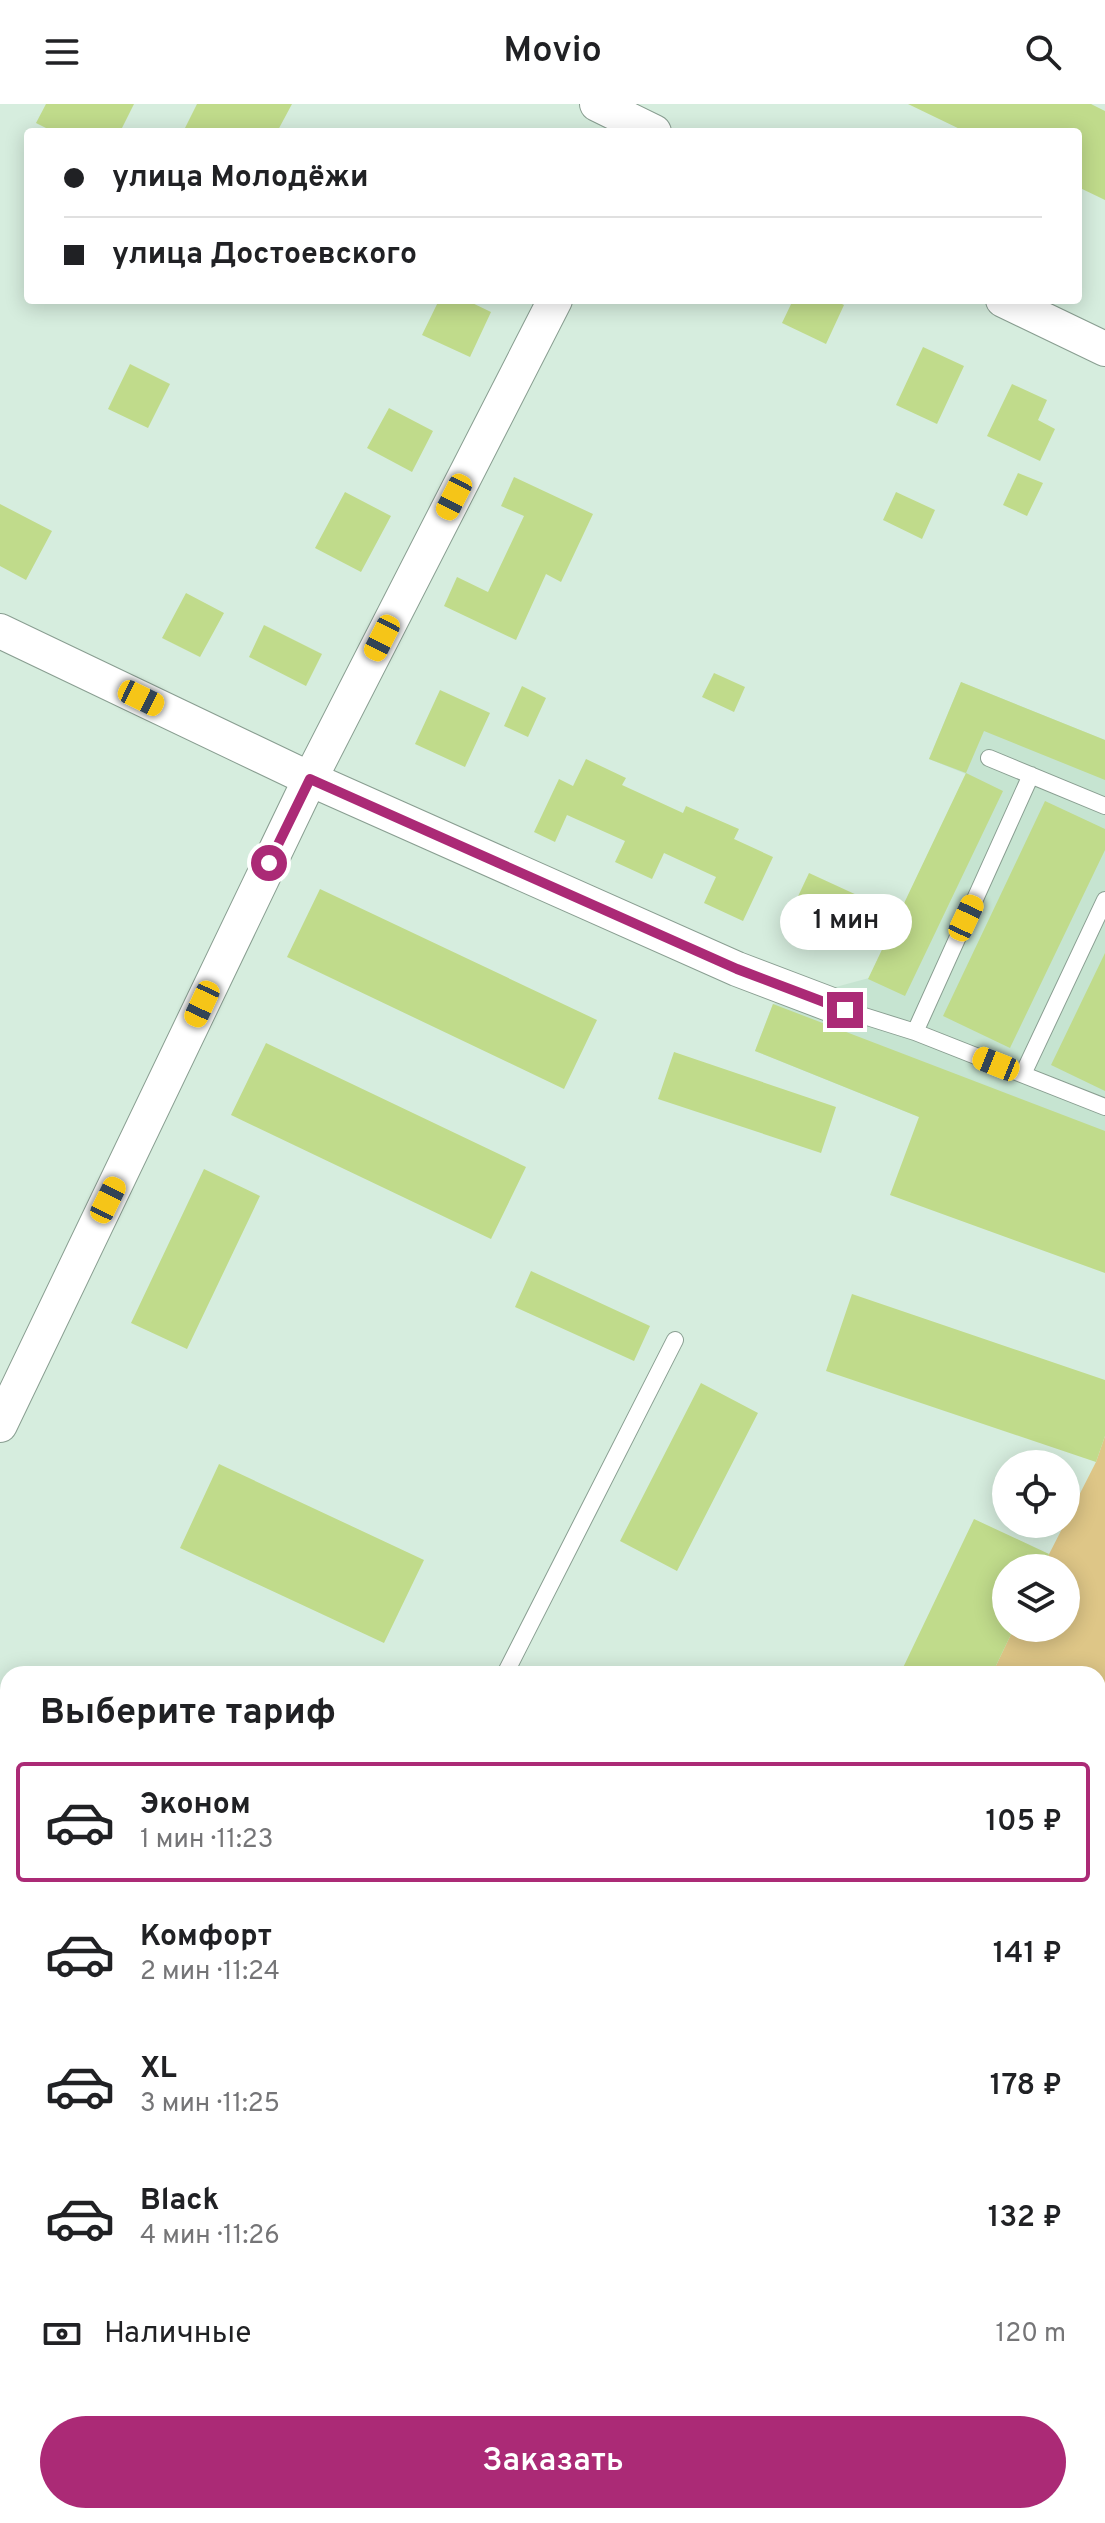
<!DOCTYPE html>
<html lang="ru">
<meta charset="utf-8">
<style>
:root{--surface:#fff;--page:#f2f2f2;--text:#202124;--muted:#757577;--line:#e0e0e0;--accent:#ab2a76}
body{margin:0;font-family:Overpass,sans-serif;background:var(--page);color:var(--text);height:100vh;display:flex;flex-direction:column;font-size:30px;white-space:nowrap}
*{box-sizing:border-box;margin:0}
p{font-size:26px;color:var(--muted)}
.icon{flex:none;width:44px;height:44px;fill:none;stroke:currentColor;stroke-width:2;stroke-linecap:round;stroke-linejoin:round}
.map{position:relative;flex:1;overflow:hidden}
.details{position:absolute;left:0px;top:1562px;width:1106px;height:858px;display:flex;flex-direction:column;background:var(--surface);border-radius:24px 24px 0 0;box-shadow:0 4px 20px #0003}
.details>*{flex:none}
.hud{position:absolute;left:24px;top:24px;width:1058px;height:176px;border-radius:8px;box-shadow:0 4px 20px #0003;display:grid;align-content:center;height:176px;padding:0 40px;background:var(--surface)}
.buttons{position:absolute;left:992px;top:1346px;display:grid;gap:16px}
.buttons a{display:grid;place-items:center;width:88px;height:88px;border-radius:50%;background:var(--surface);box-shadow:0 4px 20px #0003;font-size:40px}
.end{position:absolute;width:36px;height:36px;margin:-18px;border:10px solid #ab2a76;background:#fff;box-shadow:0 0 0 4px #fff}
.from{border-radius:50%}
.bubble{position:absolute;height:56px;border-radius:28px;background:var(--surface);box-shadow:0 4px 20px #0003;font-size:26px;font-weight:600;line-height:56px;text-align:center}
.car{position:absolute;width:24px;height:48px;margin:-24px -12px;border-radius:10px;box-shadow:0 0 6px 2px #0007;background:linear-gradient(#f5c518 24%,#345 0 40%,#f5c518 0 76%,#345 0 86%,#f5c518 0)}
.hud b{display:flex;align-items:center;gap:28px;height:76px;font-size:30px}
.hud b+b{border-top:2px solid var(--line)}
.hud i{width:20px;height:20px;background:var(--text)}
ul{padding:0;list-style:none}
li{display:flex;align-items:center;gap:24px;height:120px;margin:0 16px 12px;padding:0 24px;border:4px solid transparent;border-radius:8px}
li div{flex:1}
li b{display:block;font-size:30px}
li em{font-style:normal;font-weight:600}
li.on{border-color:var(--accent)}
li>.icon{width:72px;height:72px;stroke-width:1.5}
h2{padding:0 40px;font-size:36px;line-height:96px}
.pay{display:flex;align-items:center;gap:20px;height:88px;padding:0 40px;font-size:30px}
.pay p{margin-inline-start:auto}
.button{display:flex;gap:16px;margin-top:auto;padding:16px 40px}
.button a{flex:1;height:92px;border-radius:48px;background:var(--accent);color:#fff;font-size:32px;font-weight:600;line-height:92px;text-align:center}
header{display:flex;justify-content:space-between;align-items:center;height:104px;padding:0 40px;background:var(--surface);font-size:36px;font-weight:600}
.map>svg:first-child{display:block}
</style>
<header><svg class="icon" aria-label="menu" viewBox="0 0 24 24"><path d="M4 6h16M4 12h16M4 18h16"/></svg>Movio<svg class="icon" aria-label="search" viewBox="0 0 24 24"><circle cx="10" cy="10" r="6"/><path d="M15 15l6 6"/></svg></header>
<div class="map">
<svg width="1105" height="2419" viewBox="0 0 1105 2419">
<rect width="100%" height="100%" fill="#d6edde"/>
<path fill="#c6e4d1" d="M961,578L1105,636V1080L919,1013L755,947L773,900L869,874L966,670L929,655Z"/>
<path fill="#dec687" d="M1105,1332V2419H600L603,2412H1098V1570H992L1014,1524H1066V1464H1042L1096,1358Z"/>
<path fill="#c0db8b" d="M46,0H134L120,28H54L36,19Z
M197,0H292L277,28H183Z
M908,0H1091L1105,7V96L1078,83V28H966Z
M439,196H466L491,208L470,253L422,231Z
M793,196H834L844,201L826,240L782,219Z
M923,243L964,262L937,320L896,301Z
M130,260L170,280L148,324L108,305Z
M1012,280L1047,296L1038,316L1055,325L1040,357L987,332Z
M389,304L433,327L412,368L367,344Z
M1018,369L1043,379L1027,412L1003,401Z
M514,373L593,410L561,478L546,470L516,536L444,502L457,473L488,488L524,412L501,402Z
M345,388L391,412L361,468L315,444Z
M896,388L935,406L922,435L883,416Z
M0,400L52,427L26,476L0,462Z
M186,489L224,509L200,553L162,534Z
M264,521L322,550L306,582L249,553Z
M714,569L745,583L734,608L702,593Z
M961,578L1105,636V676L984,627L966,669L1003,687L905,892L868,875L966,669L929,655Z
M522,582L546,594L528,633L504,622Z
M440,586L490,609L465,663L415,640Z
M586,655L626,674L622,681L646,692L683,709L686,702L739,725L734,735L773,753L743,817L704,799L716,773L664,749L652,775L615,758L625,737L567,711L555,738L534,728L559,675L573,682Z
M1045,697L1105,725V746L1010,944L943,912Z
M809,769L859,792L842,829L827,822L820,837L785,820Z
M320,785L597,916L564,985L287,853Z
M1105,849V987L1051,961Z
M773,900L1105,1027V1169L890,1091L919,1013L755,947Z
M266,939L526,1063L491,1135L231,1011Z
M674,948L836,1003L821,1049L658,995Z
M204,1065L260,1092L187,1245L131,1219Z
M531,1167L650,1222L634,1257L515,1203Z
M852,1190L1105,1276V1332L1096,1358L826,1267Z
M701,1279L758,1309L677,1467L620,1437Z
M219,1360L424,1456L384,1539L180,1444Z
M974,1415L1049,1450L1042,1464H1006V1524H1014L992,1570H900Z
M0,1664L8,1667V1769L0,1765Z
M0,1961L8,1966V2041L0,2037Z
M210,2412H423L437,2419H224Z"/>
<g fill="none" stroke-linecap="round" stroke-linejoin="round">
<g stroke="#899e91" stroke-width="18">
<path id="lane" d="M989,654L1105,702
M845,906L915,928L1105,1003
M915,928L1031,671
M1023,970L1105,796
M505,1570L675,1236
M1098,1906L1105,1892
M1098,2406L1105,2390
M72,2419L76,2412
M845,2419L849,2412"/>
</g>
<g stroke="#899e91" stroke-width="36">
<path id="street" d="M597,0L654,28
M1003,196L1105,245
M0,527L310,675L737,865L845,906
M0,1321L310,675L555,196"/>
</g>
<use href="#lane" stroke="#fff" stroke-width="16"/>
<use href="#street" stroke="#fff" stroke-width="34"/>
</g>
<g fill="none" stroke-linecap="round" stroke-linejoin="round">
<path stroke="#ab2a76" stroke-width="10" d="M269,759L310,675L737,865L845,906"/>
</g>
</svg>
<div class="buttons">
<a><svg class="icon" aria-label="locate" viewBox="0 0 24 24"><circle cx="12" cy="12" r="6"/><path d="M12 2v4M12 18v4M2 12h4M18 12h4"/></svg></a>
<a><svg class="icon" aria-label="layers" viewBox="0 0 24 24"><path d="M12 4l9 5-9 5-9-5zM3 14l9 5 9-5"/></svg></a>
</div>
<i class="end from" style="left:269px;top:759px"></i>
<i class="end" style="left:845px;top:906px"></i>
<div class="bubble" style="left:780px;top:790px;width:132px">1 мин</div>
<i class="car" style="left:454px;top:393px;rotate:207deg"></i>
<i class="car" style="left:382px;top:534px;rotate:207deg"></i>
<i class="car" style="left:141px;top:594px;rotate:116deg"></i>
<i class="car" style="left:966px;top:814px;rotate:25deg"></i>
<i class="car" style="left:202px;top:900px;rotate:205deg"></i>
<i class="car" style="left:996px;top:960px;rotate:292deg"></i>
<i class="car" style="left:108px;top:1096px;rotate:26deg"></i>
<div class="hud">
<b><i class="from"></i>улица Молодёжи</b>
<b><i></i>улица Достоевского</b>
</div>
<section class="details">
<h2>Выберите тариф</h2>
<ul>
<li class="on"><svg class="icon" aria-label="car" viewBox="0 0 24 24"><path d="M5 17H2v-5l4-1 3-4h7l3 4 3 1v5h-3M9 17h6M6 11h13"/><circle cx="7" cy="17" r="2"/><circle cx="17" cy="17" r="2"/></svg><div><b>Эконом</b><p>1 мин · 11:23</p></div><em>105 ₽</em></li>
<li><svg class="icon" aria-label="car" viewBox="0 0 24 24"><path d="M5 17H2v-5l4-1 3-4h7l3 4 3 1v5h-3M9 17h6M6 11h13"/><circle cx="7" cy="17" r="2"/><circle cx="17" cy="17" r="2"/></svg><div><b>Комфорт</b><p>2 мин · 11:24</p></div><em>141 ₽</em></li>
<li><svg class="icon" aria-label="car" viewBox="0 0 24 24"><path d="M5 17H2v-5l4-1 3-4h7l3 4 3 1v5h-3M9 17h6M6 11h13"/><circle cx="7" cy="17" r="2"/><circle cx="17" cy="17" r="2"/></svg><div><b>XL</b><p>3 мин · 11:25</p></div><em>178 ₽</em></li>
<li><svg class="icon" aria-label="car" viewBox="0 0 24 24"><path d="M5 17H2v-5l4-1 3-4h7l3 4 3 1v5h-3M9 17h6M6 11h13"/><circle cx="7" cy="17" r="2"/><circle cx="17" cy="17" r="2"/></svg><div><b>Black</b><p>4 мин · 11:26</p></div><em>132 ₽</em></li>
</ul>
<div class="pay"><svg class="icon" aria-label="cash" viewBox="0 0 24 24"><path d="M3 7h18v10H3z"/><circle cx="12" cy="12" r="2"/></svg>Наличные<p>120 m</p></div>
<div class="button"><a>Заказать</a></div>
</section>
</div>
